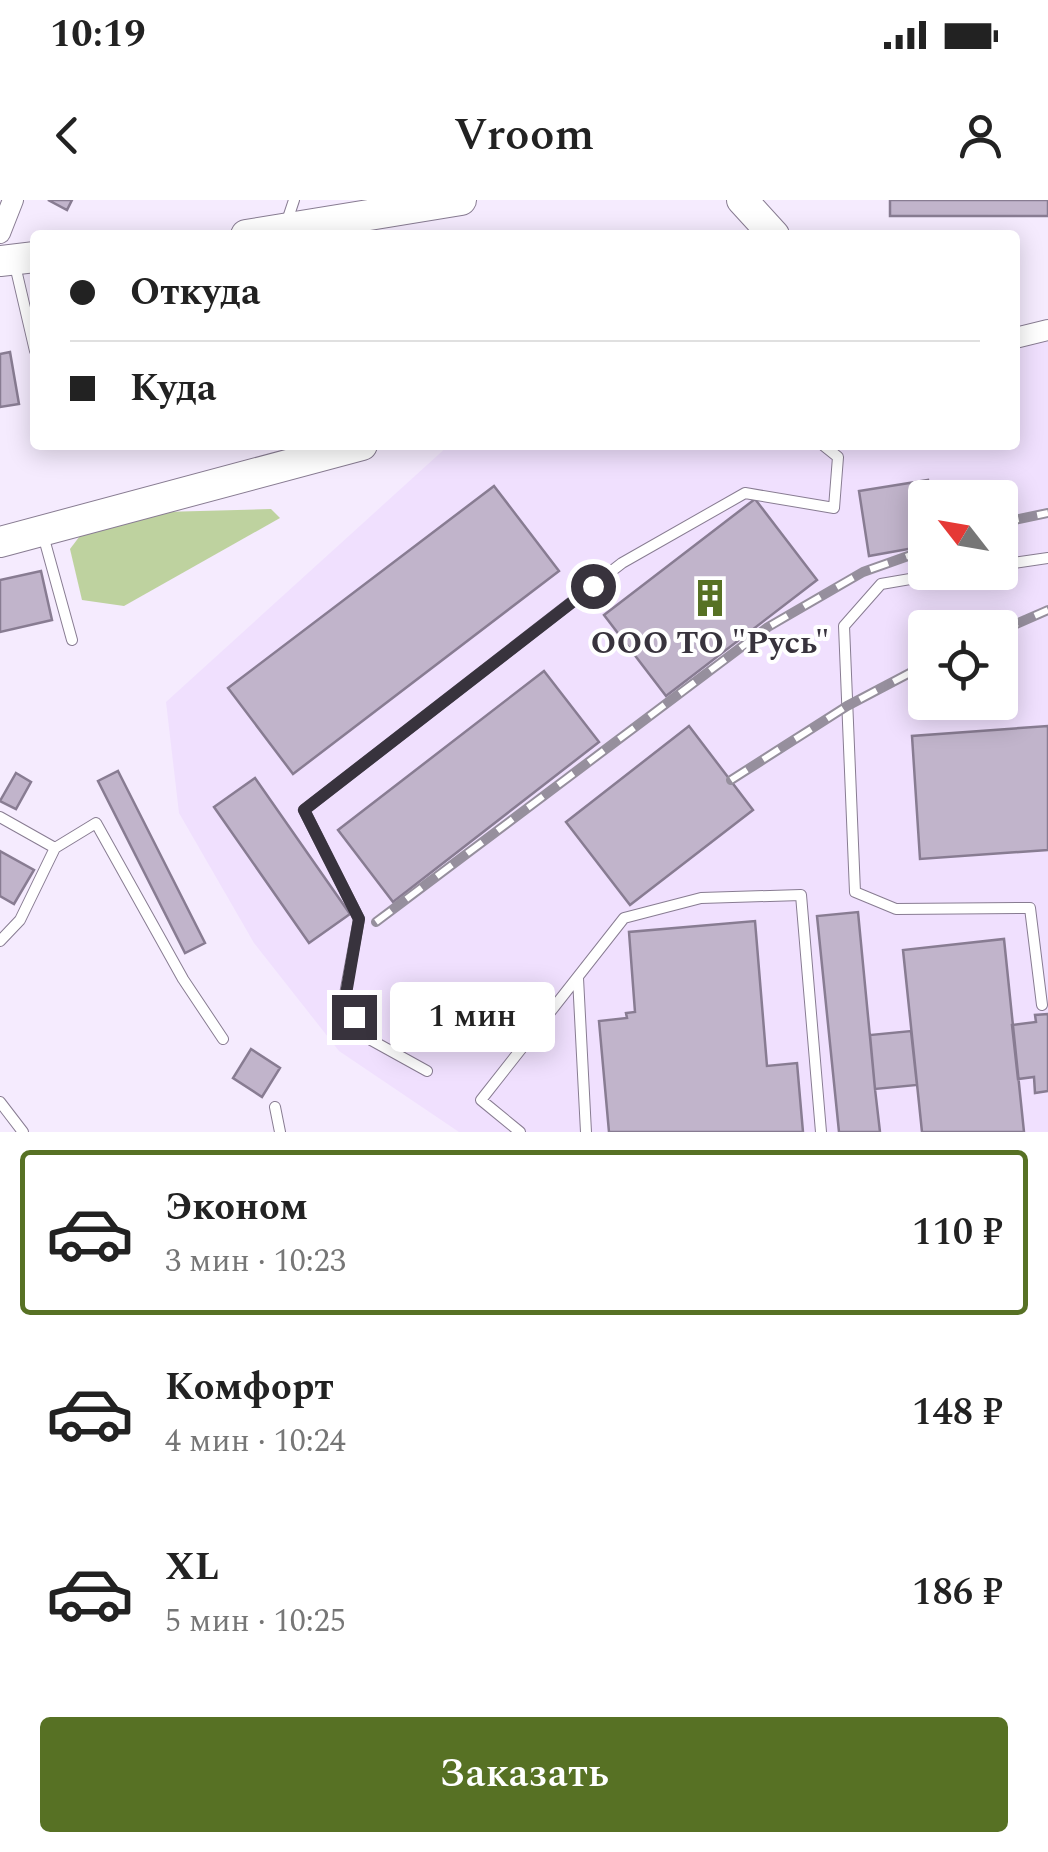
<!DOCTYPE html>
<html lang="ru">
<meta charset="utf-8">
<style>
:root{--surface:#fff;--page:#f2f2f2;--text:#222;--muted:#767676;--line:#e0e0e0;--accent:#577124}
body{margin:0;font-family:Spectral,serif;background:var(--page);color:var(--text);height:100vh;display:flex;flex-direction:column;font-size:38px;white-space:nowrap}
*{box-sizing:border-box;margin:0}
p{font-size:32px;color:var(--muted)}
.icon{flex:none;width:55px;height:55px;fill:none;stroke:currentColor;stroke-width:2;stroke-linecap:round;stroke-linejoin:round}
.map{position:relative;height:932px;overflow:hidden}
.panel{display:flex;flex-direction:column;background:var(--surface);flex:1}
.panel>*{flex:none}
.hud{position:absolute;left:30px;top:30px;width:990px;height:220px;border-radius:10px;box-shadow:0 5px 25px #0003;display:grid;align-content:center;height:220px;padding:0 40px;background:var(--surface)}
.needle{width:65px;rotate:301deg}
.buttons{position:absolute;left:908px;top:280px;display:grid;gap:20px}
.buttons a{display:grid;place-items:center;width:110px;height:110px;border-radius:10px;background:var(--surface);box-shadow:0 5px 25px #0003;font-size:50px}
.end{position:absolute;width:45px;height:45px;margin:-22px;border:12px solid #38333d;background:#fff;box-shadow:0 0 0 5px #fff}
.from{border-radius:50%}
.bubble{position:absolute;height:70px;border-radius:10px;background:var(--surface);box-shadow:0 5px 25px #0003;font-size:32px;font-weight:600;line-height:70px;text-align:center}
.hud b{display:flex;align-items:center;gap:35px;height:95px;font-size:38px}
.hud b+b{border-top:2px solid var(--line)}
.hud i{width:25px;height:25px;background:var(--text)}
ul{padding:18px 0 0;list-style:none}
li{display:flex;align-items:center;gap:30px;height:165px;margin:0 20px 15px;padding:0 20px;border:5px solid transparent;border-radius:10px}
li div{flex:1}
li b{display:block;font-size:38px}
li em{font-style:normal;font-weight:600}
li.on{border-color:var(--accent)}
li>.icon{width:90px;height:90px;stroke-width:1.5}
.primary-button{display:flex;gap:20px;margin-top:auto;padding:20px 40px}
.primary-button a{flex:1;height:115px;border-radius:10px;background:var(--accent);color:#fff;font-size:40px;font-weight:600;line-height:115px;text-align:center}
.status{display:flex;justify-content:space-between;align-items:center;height:70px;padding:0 50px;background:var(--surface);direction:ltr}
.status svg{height:28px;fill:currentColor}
header{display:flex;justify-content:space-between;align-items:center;height:130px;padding:0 40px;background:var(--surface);font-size:45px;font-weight:600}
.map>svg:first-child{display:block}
</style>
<div class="status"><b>10:19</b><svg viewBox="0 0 49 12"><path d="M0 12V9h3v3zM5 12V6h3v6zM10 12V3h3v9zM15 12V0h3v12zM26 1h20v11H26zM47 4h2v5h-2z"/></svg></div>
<header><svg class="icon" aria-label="back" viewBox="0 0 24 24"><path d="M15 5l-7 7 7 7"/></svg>Vroom<svg class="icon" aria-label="person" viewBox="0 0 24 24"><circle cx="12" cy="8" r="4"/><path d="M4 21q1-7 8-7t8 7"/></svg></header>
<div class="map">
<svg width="1048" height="932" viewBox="0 0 1048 932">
<rect width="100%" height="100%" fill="#f5ebfe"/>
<path fill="#f0e0fe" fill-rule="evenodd" d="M1048,141V932H459L339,851L254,743L179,613L166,502L449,245H1015V148ZM925,298H1000V372H925ZM925,428H1000V502H925Z"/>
<path fill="#bed29f" d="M271,309L280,318L124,406L82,400L70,349L92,320L163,312Z"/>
<path fill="#c1b4cb" stroke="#887c92" stroke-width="2.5" d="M48,0H72L67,10Z
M890,0H1048V16H890Z
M10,152L19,204L0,207V154Z
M928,280L931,298H925V346L869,356L859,291Z
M494,286L559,371L293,574L228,488Z
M755,299L817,380L666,496L604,415Z
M41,371L52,420L0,432V380Z
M544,471L599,542L393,702L338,630Z
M689,526L753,610L630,705L566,622Z
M1048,526V650L920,659L912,536Z
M118,571L205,743L185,753L98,581Z
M16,573L31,582L16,609L0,601Z
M255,578L350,714L309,743L214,607Z
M0,651L34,670L14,704L0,696Z
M858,712L875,889L880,932H839L817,716Z
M755,721L767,866L797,863L803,932H609L599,821L627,818L626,813L635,812L629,732Z
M1004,739L1024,932H922L903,750Z
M1048,814V891L1035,893L1034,877L1018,879L1012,825L1036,822L1035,815Z
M911,831L917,885L875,889L870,835Z
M251,849L280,868L262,897L233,878Z"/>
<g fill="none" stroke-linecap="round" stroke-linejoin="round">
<g stroke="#887c92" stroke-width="12">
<path id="service" d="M286,24L294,0
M14,61L35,151
M43,335L72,440
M1000,365L1048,358
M951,372L881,384L844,426L855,692L896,709L1030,708L1042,805
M0,617L55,648
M0,741L20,720L55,648L96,623L183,779L223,839
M578,778L586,932
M427,871L371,840L354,817L345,794L359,719L304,610L622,363L745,293L834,308L838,257L823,245
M0,902L23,932
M275,907L280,932
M520,932L481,900L624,718L701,698L801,695L821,932"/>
</g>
<g stroke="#887c92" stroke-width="22">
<path id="minor" d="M0,33L13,0
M1015,138L1048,130"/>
</g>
<g stroke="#887c92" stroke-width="32">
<path id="secondary" d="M742,0L774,35
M246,35L461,0
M0,61L35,57
M0,342L362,245"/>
</g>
<use href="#service" stroke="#fff" stroke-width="10"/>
<use href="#minor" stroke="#fff" stroke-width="20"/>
<use href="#secondary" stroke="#fff" stroke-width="30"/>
<g stroke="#968f9d" stroke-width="10">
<path id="rail" d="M1000,323L1048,313
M1000,431L1048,410
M731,580L847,506L925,465
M376,722L768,427L863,372L925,350"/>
</g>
<use href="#rail" stroke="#fff" stroke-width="6" stroke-dasharray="19" stroke-linecap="butt"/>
</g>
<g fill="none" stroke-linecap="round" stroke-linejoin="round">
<path stroke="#38333d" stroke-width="12" d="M354,817L346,794L359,719L304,610L593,386"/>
</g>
<defs>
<g id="building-bare" transform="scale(3)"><path d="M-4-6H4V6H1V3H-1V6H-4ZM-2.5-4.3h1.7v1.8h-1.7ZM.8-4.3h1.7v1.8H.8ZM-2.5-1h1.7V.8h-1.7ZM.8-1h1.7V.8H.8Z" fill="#577124" stroke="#fff" stroke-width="2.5" paint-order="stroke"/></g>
</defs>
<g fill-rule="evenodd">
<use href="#building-bare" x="710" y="398"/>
</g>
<g text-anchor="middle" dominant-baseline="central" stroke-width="8" stroke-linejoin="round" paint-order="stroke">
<g font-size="32" font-weight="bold" fill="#38333d" stroke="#fff">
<text x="710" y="443">ООО ТО "Русь"</text>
</g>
</g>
</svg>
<div class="buttons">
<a><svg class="needle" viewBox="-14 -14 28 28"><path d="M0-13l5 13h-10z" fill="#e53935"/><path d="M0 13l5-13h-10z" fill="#767676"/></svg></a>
<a><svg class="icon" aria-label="locate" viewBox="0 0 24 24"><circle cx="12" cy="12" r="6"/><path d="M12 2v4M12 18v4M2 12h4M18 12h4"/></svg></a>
</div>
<i class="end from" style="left:593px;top:386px"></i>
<i class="end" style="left:354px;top:817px"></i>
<div class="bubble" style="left:390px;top:782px;width:165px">1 мин</div>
<div class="hud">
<b><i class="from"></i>Откуда</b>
<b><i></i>Куда</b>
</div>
</div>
<section class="panel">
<ul>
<li class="on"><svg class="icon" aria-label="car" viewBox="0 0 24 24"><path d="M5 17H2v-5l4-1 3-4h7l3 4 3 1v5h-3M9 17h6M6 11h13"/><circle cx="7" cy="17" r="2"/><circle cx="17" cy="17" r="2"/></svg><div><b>Эконом</b><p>3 мин · 10:23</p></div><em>110 ₽</em></li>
<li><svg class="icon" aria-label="car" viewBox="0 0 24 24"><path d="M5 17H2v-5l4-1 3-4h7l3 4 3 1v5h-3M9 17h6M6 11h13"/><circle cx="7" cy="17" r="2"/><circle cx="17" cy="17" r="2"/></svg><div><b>Комфорт</b><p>4 мин · 10:24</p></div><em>148 ₽</em></li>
<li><svg class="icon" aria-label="car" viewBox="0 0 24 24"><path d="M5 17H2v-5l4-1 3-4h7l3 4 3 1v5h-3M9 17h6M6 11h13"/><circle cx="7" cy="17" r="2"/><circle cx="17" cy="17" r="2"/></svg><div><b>XL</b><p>5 мин · 10:25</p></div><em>186 ₽</em></li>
</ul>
<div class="primary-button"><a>Заказать</a></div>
</section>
